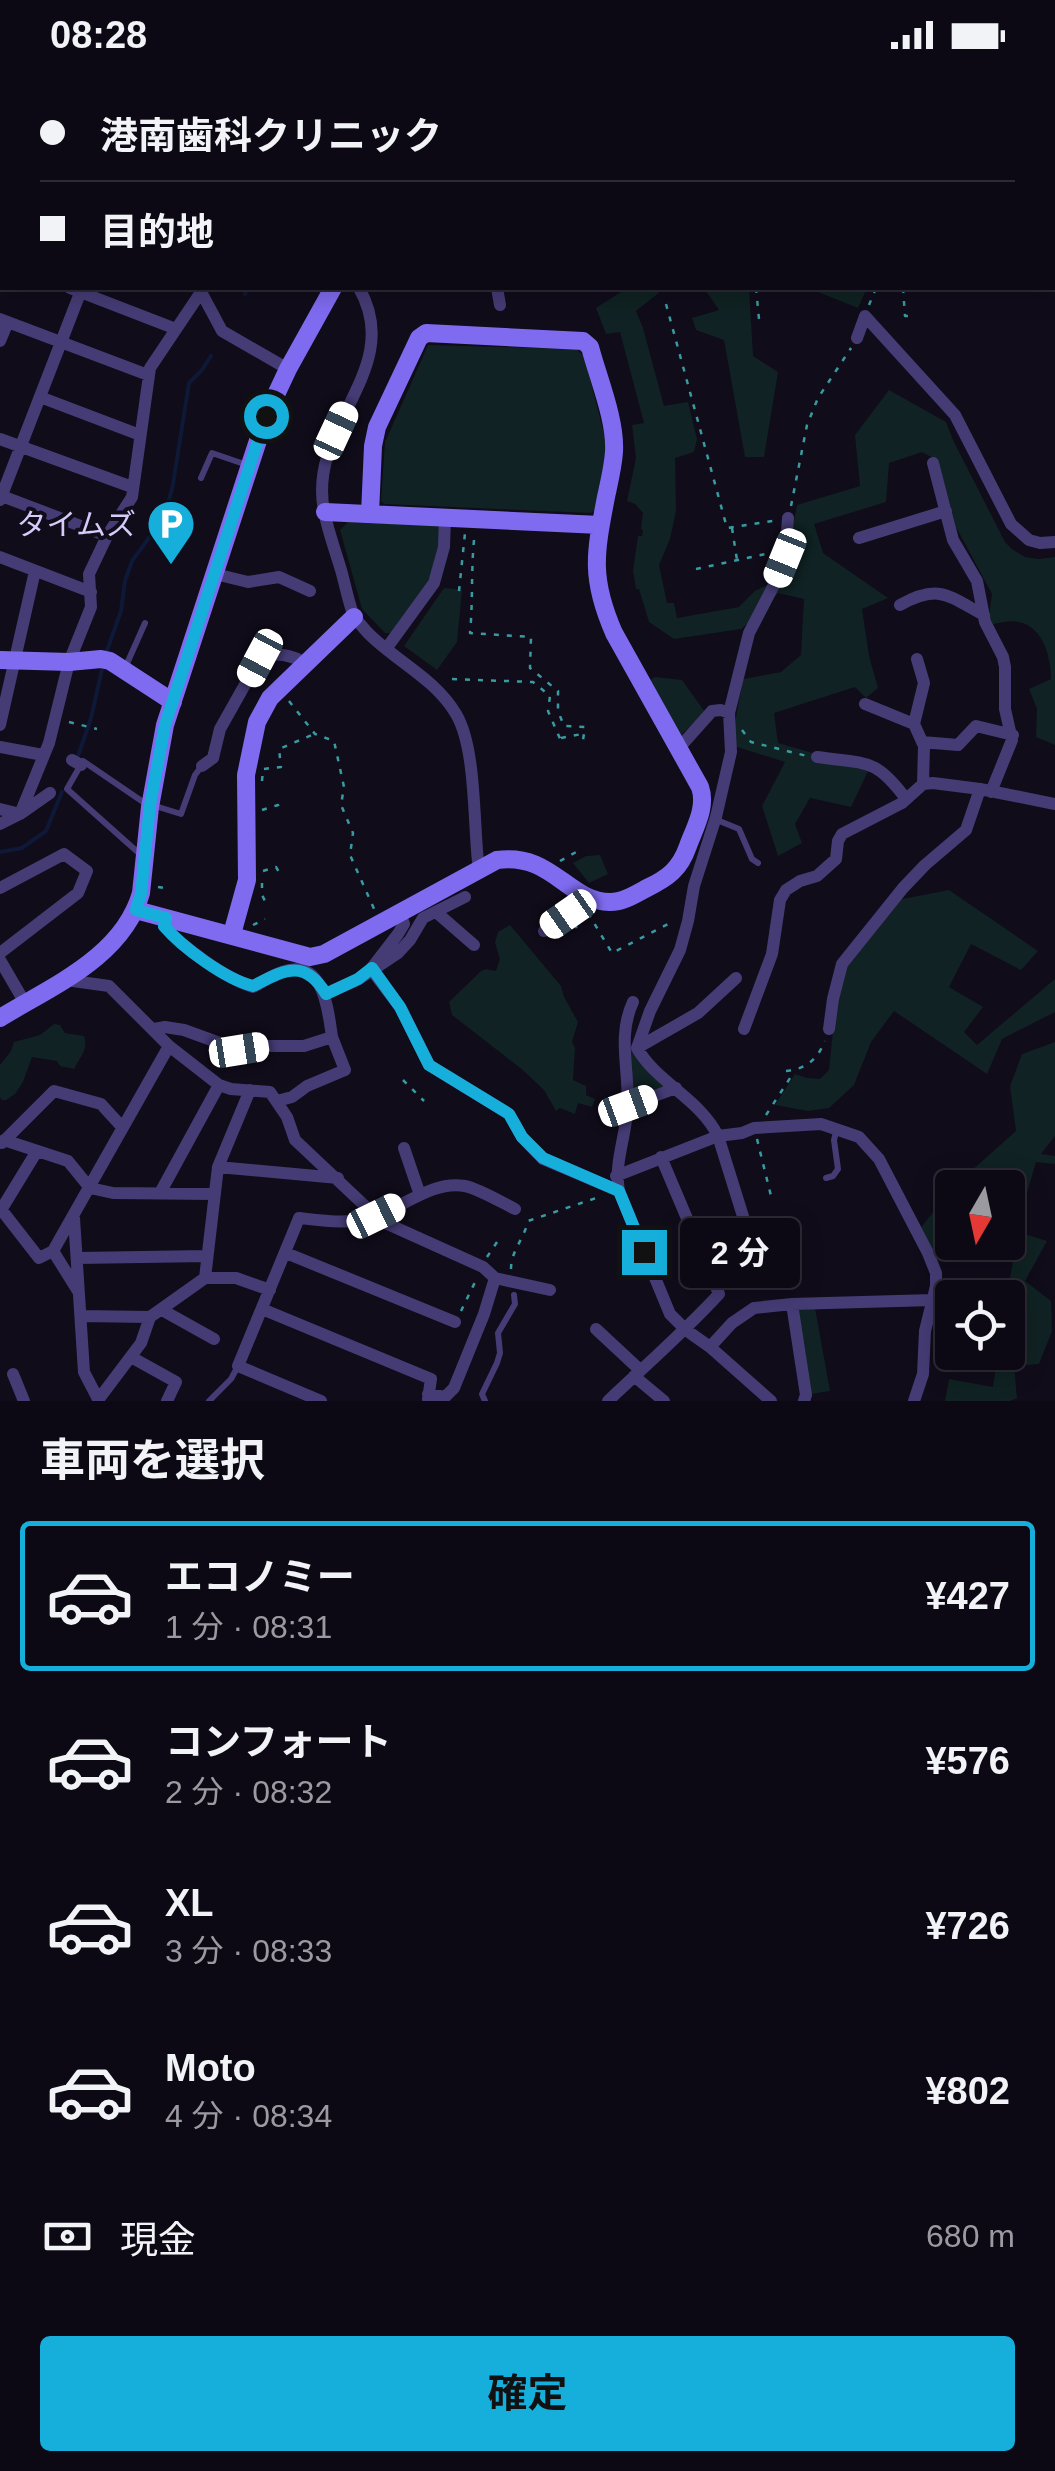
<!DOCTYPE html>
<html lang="ja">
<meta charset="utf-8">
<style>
:root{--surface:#0c0914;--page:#15121d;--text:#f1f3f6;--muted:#9a9aa0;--line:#2c2a34;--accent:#16afdb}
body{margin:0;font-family:Arial,"Noto Sans JP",sans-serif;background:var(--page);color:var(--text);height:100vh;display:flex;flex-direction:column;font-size:38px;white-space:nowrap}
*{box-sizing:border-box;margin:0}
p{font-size:32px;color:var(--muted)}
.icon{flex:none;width:55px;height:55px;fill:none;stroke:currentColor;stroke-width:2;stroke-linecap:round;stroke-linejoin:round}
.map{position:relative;height:1331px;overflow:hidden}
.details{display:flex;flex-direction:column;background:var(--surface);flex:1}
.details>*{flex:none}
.hud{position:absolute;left:0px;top:0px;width:1055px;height:220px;box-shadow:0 5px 25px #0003,0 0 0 2px var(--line);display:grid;align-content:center;height:220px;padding:0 40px;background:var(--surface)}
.needle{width:65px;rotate:189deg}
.controls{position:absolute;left:935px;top:1100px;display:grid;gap:20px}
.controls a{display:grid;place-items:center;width:90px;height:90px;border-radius:10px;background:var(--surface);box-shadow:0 5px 25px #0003,0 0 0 2px var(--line);font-size:50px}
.end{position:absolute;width:45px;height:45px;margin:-22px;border:12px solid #16afdb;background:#111;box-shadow:0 0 0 5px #111}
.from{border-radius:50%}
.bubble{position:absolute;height:70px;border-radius:10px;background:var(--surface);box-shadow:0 5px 25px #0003,0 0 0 2px var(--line);font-size:32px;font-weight:700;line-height:70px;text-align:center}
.car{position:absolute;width:30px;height:60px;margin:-30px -15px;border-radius:12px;box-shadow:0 0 8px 2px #0007;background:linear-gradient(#fff 24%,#345 0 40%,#fff 0 76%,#345 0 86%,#fff 0)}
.hud b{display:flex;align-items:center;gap:35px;height:95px;font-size:38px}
.hud b+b{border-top:2px solid var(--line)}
.hud i{width:25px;height:25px;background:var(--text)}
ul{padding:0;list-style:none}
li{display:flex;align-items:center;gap:30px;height:150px;margin:0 20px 15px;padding:0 20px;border:5px solid transparent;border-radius:10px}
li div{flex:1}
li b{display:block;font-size:38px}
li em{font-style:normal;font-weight:700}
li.selected{border-color:var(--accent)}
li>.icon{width:90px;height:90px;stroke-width:1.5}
h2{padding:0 40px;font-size:45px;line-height:120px}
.pay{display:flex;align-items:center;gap:25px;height:110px;padding:0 40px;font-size:38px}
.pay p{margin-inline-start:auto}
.action{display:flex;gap:20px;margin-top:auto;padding:20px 40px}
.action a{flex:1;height:115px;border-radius:10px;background:var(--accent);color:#111;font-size:40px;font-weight:700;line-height:115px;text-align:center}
.status{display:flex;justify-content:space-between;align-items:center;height:70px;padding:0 50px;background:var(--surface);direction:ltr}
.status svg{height:28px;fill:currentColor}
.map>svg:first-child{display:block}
</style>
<div class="status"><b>08:28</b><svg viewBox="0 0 49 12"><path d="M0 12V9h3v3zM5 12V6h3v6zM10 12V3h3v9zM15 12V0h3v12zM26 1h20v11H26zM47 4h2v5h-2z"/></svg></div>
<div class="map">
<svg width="1055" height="1331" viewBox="0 0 1055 1331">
<rect width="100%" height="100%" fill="#100c1a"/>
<path fill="#102223" d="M402,0H678L676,2H399Z
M758,0H1018L1016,2H757Z
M627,218H665L636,241L643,258L664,336L688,332L697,369L694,382L675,388L676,441L670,469L659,495L667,533H674L677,548L739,537L755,521L779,509L788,488H793L795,476L790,472L797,435L860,416L855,365L889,320L946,352L953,370L1005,472L1012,479L1025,487L1039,489L1055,487V675L1036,667L1037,639L1029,619L1051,609C1051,589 1044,557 1019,552C1011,550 1001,553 993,554L989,546L992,524L956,457L944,412L935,389L922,382L889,393L886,432L814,454L823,483L888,528L862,539L869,586L878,618L866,628L855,617L774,643L778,673L869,699L851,737L810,728L795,754L802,773L778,786L762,736L785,692L731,675L743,609L781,602L801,585L804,529L778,523L761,543L741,559L674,569L649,552L639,519H636L633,501L638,466H642L643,460L641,459L643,443L635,434L627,431L636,388L632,355L644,353L620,262L606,264L596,238Z
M704,218H749L753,286L778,302L764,387H745L724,270L696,260L692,248L719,240Z
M808,218H867L858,238Z
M428,275L576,279L584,286L605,367V385L597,439L591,443L384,434L381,431L385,372Z
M348,452L440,455L438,488L432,512L395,563H385L362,539L340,460Z
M444,518L462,520L457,572L437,600L404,576Z
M655,607L682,610L705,642L681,665L648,611Z
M600,785L608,804L589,813L573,793L586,786Z
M949,820L1038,881L1021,900L971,874L949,917L983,937L964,962L977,975L1055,909V942L1002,969L987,1004L894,941L871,972L854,1015L829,1038L808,1041L775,1035L795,1004L807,1008L820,1009L829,1000L836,931L846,896L897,830Z
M510,855L561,916L564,927L578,952L572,972L575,978L573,1010L586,1016V1025L595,1029L592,1037L578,1033L575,1044L560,1038L556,1041L544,1020L524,1001L452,945L449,932L481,901L486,899L496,901L500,889L495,873L498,862Z
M54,954L60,955L65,963L84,966C89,980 79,988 74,999L60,996L57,991L32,987L23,1012L15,1024L6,1030H2L0,1027V995L11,981L14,972L40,965Z
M1055,972V1066L1041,1084L1055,1086V1094L1036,1092L1016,1161L1047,1171L1025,1211L1051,1231L1052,1261L1039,1294L1014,1296L1017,1328L1010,1331H945L949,1309L993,1317L998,1283L1008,1282L1007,1227L1014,1184L952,1174L933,1181L919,1160L952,1118V1172H1008V1118L953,1117L1016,1061L1010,1016L1022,984Z
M630,979L635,980L665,1015L664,1019L636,1030L630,1028Z
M815,1238L830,1321L811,1324L796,1239Z"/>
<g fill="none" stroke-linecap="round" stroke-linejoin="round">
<path stroke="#0e1937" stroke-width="4" d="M277,2V0
M245,224L247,218
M105,586L121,541L125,511L132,491L165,446L173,414L189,313L202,300L211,286
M78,686L91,648L103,595
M0,782L22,778L46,761L62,722"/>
<path stroke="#389ba1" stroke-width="2.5" stroke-dasharray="5 8" stroke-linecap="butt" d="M859,0L860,2
M756,218L759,249
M903,218L905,246H913
M666,234L727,458L778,450
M869,235L876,218
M791,436L807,355L818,328L851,278
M732,458L737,490
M474,470C471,501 473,532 470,563L531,567L530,598L558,621V641L564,656L585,657L583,670
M696,499L775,482
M459,521L465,463
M452,609L533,612L550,626L548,641L561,671
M289,631L315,664L334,671L344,717L341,735L353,763L350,785L375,841
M69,652L97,659
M742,660L751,672L807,686
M561,668L582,664
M262,711L263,699L281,697L279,679L312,665
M262,740L278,735L280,739
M560,791L578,781
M263,801L276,797L279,802
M262,813V825L267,835
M158,817L164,818L167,821
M588,843L612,883L670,853
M574,854L579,861
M253,855L265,849
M786,1001C806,999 817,990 825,971
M403,1010L424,1031
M766,1045L794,1002
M757,1069L771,1126
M487,1187L497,1172
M511,1199C511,1181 524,1169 528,1151L599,1127
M461,1241L477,1208"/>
<path stroke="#453c75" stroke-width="6" d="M201,408L212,383L247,395
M125,598L145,553
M152,735L181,744L195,705L201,697
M717,750L739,759L752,789L758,793
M141,785L67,719L83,691L149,736
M826,1108L833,1106L838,1099L834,1070L836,1062
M209,1331L231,1309L237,1298
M485,1331L482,1324L497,1293L500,1283L498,1263L515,1234L514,1225"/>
<path stroke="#453c75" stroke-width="12" d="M107,2L109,0
M684,2L686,0
M0,18L2,23
M0,73L2,74
M0,201L2,198
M70,218L176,259
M199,218L222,261L288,299
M359,218C406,300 307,354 324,441C328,461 335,480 341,500C345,514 348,530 353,544C356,550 362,556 367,562C395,591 435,608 456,644C477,679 473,757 479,801
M497,218L500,235
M0,249L148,305
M857,268L865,246L955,345L1011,454L1029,470L1040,473L1055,472
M0,271L8,252
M40,327L140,365
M0,369L132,417
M933,393L953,470L977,511L985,552L1003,587L1005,597V639L1012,670L991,722
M2,426L107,466
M0,430L82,218
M859,468L946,441
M0,487L91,522
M215,504L248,512L279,507L310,521
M900,535C939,513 948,526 984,545
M386,579L434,513L444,477L445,448
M917,589L924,613L914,654L924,676L923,714
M865,634L914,654
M0,655L35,501
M922,672L958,675L976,656L1013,665
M0,677L43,685
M679,678L712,641L721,640L729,643
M817,687C866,694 875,687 906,729
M72,690L81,695
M202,696L213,688L220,659L260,588C274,581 293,585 306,594
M0,739L20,744L0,754
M20,744L49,673L69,592L91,537L89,504L107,466L132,427L150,298L201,222
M20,744L50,723
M0,818L64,784L87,801L78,823L0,883
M436,842L474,875
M400,843L404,854L398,864L371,899L400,937L429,995L509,1044L522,1067L543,1089L619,1121
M544,861L580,836L587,826
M0,890L25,933
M69,907L73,911L109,916L169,976L219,1015L231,1019L270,1022L287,1047L295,1070L381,1151L483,1197L495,1208L484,1244L454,1318L445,1327L428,1324
M325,924L359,909L398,883L410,870L423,848L465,827
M633,932C616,968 631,1004 627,1042C625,1069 614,1094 619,1121L670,1244L686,1260L710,1277L771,1331
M154,959L165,957L184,960L239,980L267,976H304L332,967C328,940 324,887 282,902C272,905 263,912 253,917C227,909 182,877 164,856L166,848
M744,959L772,884L780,830L786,820L800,811L817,806L836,789L838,771L842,764L902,733L923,714L933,713L980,719
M829,959L833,929L842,894L903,818L925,795L966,760L980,719L1055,734
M637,978L698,943L736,908
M277,1031L292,1027L307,1016L345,1000L332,967
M628,1036L676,1018
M4,1070L68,1091L90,1118L113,1123L214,1124
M2,1073L54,1021L101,1034L122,1057
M404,1078L420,1125
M218,1097L338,1108
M616,1106L718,1066L742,1063L754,1058L821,1054L859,1067L879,1089L928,1183L936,1203V1216L925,1261L923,1304L914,1331
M160,1123L219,1015
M0,1138L39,1188L53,1181L169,976
M1,1140L37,1081
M74,1148L84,1302L99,1331
M697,1172L746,1156L718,1066C700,1029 657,1013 637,978L650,941L680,880L688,851L694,816L716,747L731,682L729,643L749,563L775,513L785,488L788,448
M53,1181L78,1221
M286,1183L455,1252
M77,1188L207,1186
M205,1208L218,1097L250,1020
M495,1208L550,1220
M792,1234L806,1325L804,1331
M262,1239L431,1309L428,1329
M162,1240L214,1269
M81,1246L150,1247
M596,1259L640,1300
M710,1277L732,1253L754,1238L792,1234L933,1230
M131,1287L176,1312L167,1331
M13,1304L24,1331
M634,1306L664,1331
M98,1330L141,1273L150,1247L205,1208H236L270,1220
M321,1331L238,1296L299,1148C325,1151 351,1155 377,1146C404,1136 434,1110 465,1116C479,1119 501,1132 515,1139
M608,1331C646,1295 684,1262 719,1224L661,1087"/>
<path stroke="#7f6bf0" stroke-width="18" d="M342,2V0
M325,442L600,455
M0,590L69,592L101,589L110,591L173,632
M136,840L310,887L324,884L497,790C552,782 568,832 610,832C623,832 636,824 647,818C668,808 680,799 688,776C695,757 707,737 700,717L614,563C590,508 595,484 606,427C609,413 613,397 614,382C616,350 598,308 590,277L583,271L426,263L419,268L377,357L373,376L370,444
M232,864L247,810L246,705L257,652L270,628L354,547
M0,948C52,916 123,887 141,823L150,737L165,655L266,346L288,299L333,218"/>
</g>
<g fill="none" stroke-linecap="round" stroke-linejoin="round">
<path stroke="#16afdb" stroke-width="12" d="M266,346L165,655L150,735L141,823L136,840L166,848L164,856C183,878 225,909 253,916C283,901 304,887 326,924L358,909L372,898L400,937L429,995L509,1044L522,1067L543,1088L619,1121L644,1182"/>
</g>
<defs>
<g id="parking-pin" transform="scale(2.5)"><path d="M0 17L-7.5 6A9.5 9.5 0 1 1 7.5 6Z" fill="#16afdb" stroke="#100c1a"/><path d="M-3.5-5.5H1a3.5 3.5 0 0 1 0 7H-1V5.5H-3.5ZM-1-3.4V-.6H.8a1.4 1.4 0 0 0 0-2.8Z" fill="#fff"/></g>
</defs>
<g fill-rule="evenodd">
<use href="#parking-pin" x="171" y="454"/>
</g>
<g text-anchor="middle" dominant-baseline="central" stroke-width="8" stroke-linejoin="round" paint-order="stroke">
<g font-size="30" fill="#d6cbfa" stroke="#100c1a" text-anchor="end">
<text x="136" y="454">タイムズ</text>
</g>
</g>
</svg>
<div class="controls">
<a><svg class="needle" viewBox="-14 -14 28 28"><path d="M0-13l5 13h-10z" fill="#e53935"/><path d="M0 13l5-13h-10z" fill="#9a9aa0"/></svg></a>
<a><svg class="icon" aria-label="locate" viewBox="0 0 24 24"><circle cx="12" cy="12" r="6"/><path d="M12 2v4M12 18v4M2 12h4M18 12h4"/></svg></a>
</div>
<i class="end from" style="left:266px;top:346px"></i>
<i class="end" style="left:644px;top:1182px"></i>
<div class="bubble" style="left:680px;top:1148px;width:120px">2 分</div>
<i class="car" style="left:336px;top:361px;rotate:25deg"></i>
<i class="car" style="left:785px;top:488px;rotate:202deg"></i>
<i class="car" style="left:260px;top:588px;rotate:208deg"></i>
<i class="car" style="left:568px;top:844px;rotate:235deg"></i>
<i class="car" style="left:239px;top:980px;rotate:81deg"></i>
<i class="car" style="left:628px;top:1036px;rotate:70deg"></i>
<i class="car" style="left:376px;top:1146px;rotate:64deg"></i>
<div class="hud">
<b><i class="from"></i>港南歯科クリニック</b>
<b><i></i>目的地</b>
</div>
</div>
<section class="details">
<h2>車両を選択</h2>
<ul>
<li class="selected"><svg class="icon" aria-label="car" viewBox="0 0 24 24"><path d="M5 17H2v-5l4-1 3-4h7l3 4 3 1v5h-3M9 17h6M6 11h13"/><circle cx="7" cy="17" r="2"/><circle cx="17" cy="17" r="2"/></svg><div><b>エコノミー</b><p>1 分 · 08:31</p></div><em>¥427</em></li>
<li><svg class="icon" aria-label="car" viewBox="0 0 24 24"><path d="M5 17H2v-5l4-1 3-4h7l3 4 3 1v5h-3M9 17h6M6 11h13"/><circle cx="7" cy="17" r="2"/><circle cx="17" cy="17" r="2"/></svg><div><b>コンフォート</b><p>2 分 · 08:32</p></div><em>¥576</em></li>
<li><svg class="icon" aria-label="car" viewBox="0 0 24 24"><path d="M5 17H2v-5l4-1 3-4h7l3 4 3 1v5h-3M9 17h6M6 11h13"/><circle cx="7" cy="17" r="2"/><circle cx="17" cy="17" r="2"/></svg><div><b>XL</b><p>3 分 · 08:33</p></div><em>¥726</em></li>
<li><svg class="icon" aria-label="car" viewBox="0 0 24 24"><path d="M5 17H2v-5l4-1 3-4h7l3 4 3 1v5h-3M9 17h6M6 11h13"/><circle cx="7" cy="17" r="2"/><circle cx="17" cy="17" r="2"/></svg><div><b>Moto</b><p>4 分 · 08:34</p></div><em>¥802</em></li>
</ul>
<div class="pay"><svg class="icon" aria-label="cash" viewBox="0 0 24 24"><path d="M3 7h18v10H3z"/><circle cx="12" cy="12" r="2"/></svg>現金<p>680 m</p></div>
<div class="action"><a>確定</a></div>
</section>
